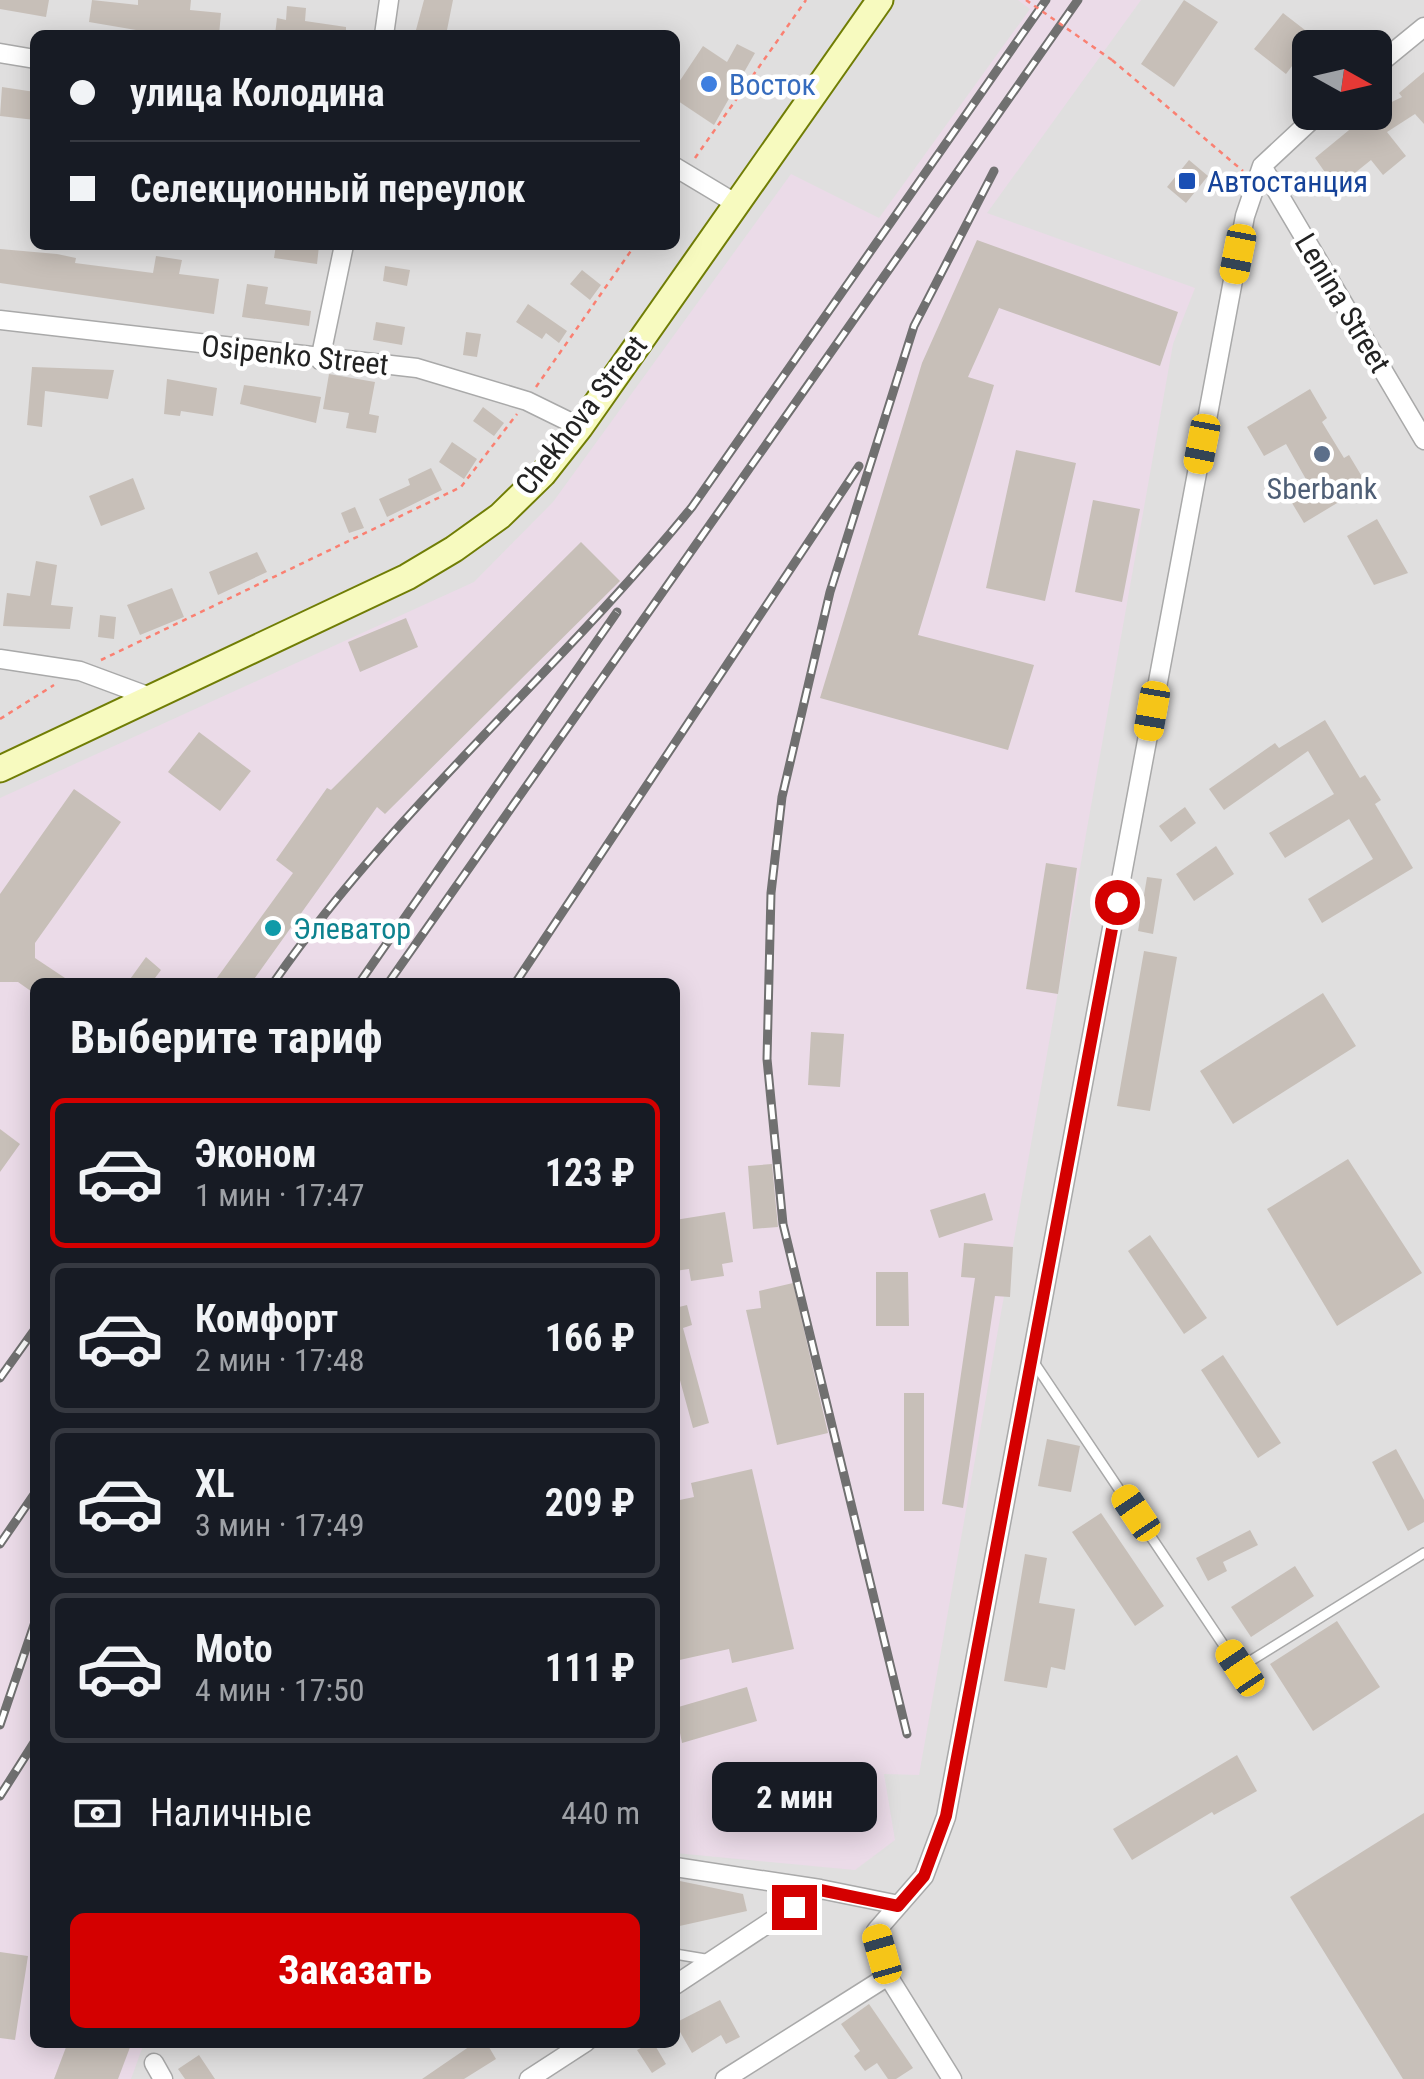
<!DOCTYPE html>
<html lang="ru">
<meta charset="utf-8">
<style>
:root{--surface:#171b24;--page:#20242c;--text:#f1f3f6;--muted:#9ea1a6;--line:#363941;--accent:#d40000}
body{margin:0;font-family:"Roboto Condensed",sans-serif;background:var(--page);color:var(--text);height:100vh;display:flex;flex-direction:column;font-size:38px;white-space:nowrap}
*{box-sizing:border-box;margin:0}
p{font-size:32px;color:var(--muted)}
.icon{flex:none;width:55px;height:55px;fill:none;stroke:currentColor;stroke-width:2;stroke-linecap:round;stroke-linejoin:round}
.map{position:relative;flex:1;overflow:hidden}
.side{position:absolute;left:30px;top:978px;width:650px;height:1070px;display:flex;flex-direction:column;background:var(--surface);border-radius:15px;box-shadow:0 5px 25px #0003}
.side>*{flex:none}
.hud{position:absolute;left:30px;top:30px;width:650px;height:220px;border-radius:15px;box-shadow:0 5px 25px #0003;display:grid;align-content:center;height:220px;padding:0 40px;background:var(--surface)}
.needle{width:65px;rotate:98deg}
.tools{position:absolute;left:1292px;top:30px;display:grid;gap:20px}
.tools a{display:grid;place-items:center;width:100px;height:100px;border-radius:15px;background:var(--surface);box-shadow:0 5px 25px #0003;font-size:50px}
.end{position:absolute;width:45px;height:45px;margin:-22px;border:12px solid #d40000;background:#fff;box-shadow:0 0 0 5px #fff}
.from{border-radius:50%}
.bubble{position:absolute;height:70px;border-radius:15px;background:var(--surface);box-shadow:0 5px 25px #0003;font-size:32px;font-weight:700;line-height:70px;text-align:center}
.car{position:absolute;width:30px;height:60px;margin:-30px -15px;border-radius:12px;box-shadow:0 0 8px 2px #0007;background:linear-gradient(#f5c518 24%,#345 0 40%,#f5c518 0 76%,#345 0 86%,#f5c518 0)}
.hud b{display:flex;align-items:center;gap:35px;height:95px;font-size:38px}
.hud b+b{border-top:2px solid var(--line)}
.hud i{width:25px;height:25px;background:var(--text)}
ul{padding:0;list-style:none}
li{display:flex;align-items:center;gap:30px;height:150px;margin:0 20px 15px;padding:0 20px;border:5px solid var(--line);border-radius:15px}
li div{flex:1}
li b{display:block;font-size:38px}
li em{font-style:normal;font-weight:700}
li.selected{border-color:var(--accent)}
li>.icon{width:90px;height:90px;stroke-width:1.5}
h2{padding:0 40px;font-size:45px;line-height:120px}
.pay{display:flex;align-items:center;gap:25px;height:110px;padding:0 40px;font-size:38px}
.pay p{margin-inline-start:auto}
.primary-button{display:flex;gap:20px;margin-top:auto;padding:20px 40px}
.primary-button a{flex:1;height:115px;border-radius:15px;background:var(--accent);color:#fff;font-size:40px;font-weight:700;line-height:115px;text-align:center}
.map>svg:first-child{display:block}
</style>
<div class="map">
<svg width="1424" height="2079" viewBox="0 0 1424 2079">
<rect width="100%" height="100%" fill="#f2efe9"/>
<path fill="#e0dfdf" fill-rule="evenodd" d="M0,0H1424V2079H0ZM35,35H675V245H35ZM1310,48H1375V112H1310ZM35,982H675V2042H35Z"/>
<path fill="#ebdbe8" d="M1018,0H1141L987,213L1195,288L1173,344L919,1775L884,1774L895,1840L855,1870L675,1853V982H35V2042L144,2043L131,2079H0V798L474,582L553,502L791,174L879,218L1030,9Z"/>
<path fill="#c7bfb8" d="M0,0H49L46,17L0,9Z
M92,0L138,5V0H191L190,10L221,13L219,35L136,34V30L89,22Z
M424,0H453L446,35L416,30Z
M1184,0L1218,22L1174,87L1141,64Z
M287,6L306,8L305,21L346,27V35H275L277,18L286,20Z
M1283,13L1314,37L1286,74L1254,49Z
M737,44L755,53L714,125L675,99V88L703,46L727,62Z
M1424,72V124L1415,114L1387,132L1406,156L1383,175L1371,160L1336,188L1315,158L1371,112L1402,97L1399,93Z
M2,87L35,92V120L0,116Z
M1189,160L1208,176L1186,203L1167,187Z
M977,240L1178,312L1160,366L999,308L968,377L994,385L918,635L1034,665L1008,750L820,698L922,363Z
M276,245L319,246L317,264L274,258Z
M0,249L57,254L76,258L75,263L153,273L156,256L182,260L179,274L219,279L214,314L0,283Z
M385,266L410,270L407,286L383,281Z
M582,270L601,285L590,300L570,284Z
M247,284L268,287L265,304L311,311L309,326L242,317Z
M528,304L567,331L559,343L546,333L542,339L516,322Z
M376,322L405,327L402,345L373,340Z
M466,332L481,334L477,357L463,355Z
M32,367L114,370L108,399L45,391L42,427L27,425Z
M329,374L375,382L369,414L379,416L376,433L346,428L349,413L323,409Z
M167,379L217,388L213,416L181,411L180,416L164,414Z
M244,385L321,397L316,423L240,404Z
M1310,389L1327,418L1322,422L1344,458L1349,455L1367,485L1304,523L1286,493L1307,481L1286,444L1264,456L1247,427Z
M483,407L504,423L494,436L473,421Z
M452,442L477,459L464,479L439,462Z
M1016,450L1076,463L1045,601L986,588Z
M431,468L442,490L387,517L379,499L410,485L408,479Z
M133,478L145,509L101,526L89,496Z
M1093,500L1140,509L1122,602L1075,592Z
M355,507L364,528L349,533L341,513Z
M1377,519L1408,573L1374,585L1347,536Z
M581,542L620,581L385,814L377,807L252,982H214L293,873L276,860L327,788L331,790Z
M257,552L267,572L218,595L209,572Z
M36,561L57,565L51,605L73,607L70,629L3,626L7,593L30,596Z
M172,588L184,617L140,635L127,605Z
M100,615L116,617L114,639L98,637Z
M406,618L418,647L360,672L348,642Z
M1325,720L1360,778L1365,775L1381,800L1375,804L1413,868L1322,923L1308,899L1373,859L1349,819L1285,858L1269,833L1334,794L1308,751L1224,810L1209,789L1275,743L1279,748Z
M199,732L251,771L220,811L168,772Z
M74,789L121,822L35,943V958L71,982H35V994L18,982H0V894Z
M1185,807L1196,823L1171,842L1159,826Z
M1216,846L1234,874L1194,901L1176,874Z
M1046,863L1077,868L1058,994L1026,989Z
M1147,877L1162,879L1153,934L1138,931Z
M1144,951L1177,957L1150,1111L1117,1106Z
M146,957L161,970L152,982H128Z
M1323,993L1356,1046L1233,1124L1200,1071Z
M811,1032L844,1034L840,1087L808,1085Z
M0,1129L20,1144L0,1172Z
M1348,1159L1422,1273L1337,1326L1267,1209Z
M772,1164L778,1227L753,1229L748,1166Z
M985,1193L993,1220L939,1238L930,1210Z
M725,1212L733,1262L722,1264L724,1276L691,1281L689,1269L675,1271V1220Z
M1150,1235L1207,1318L1184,1334L1128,1251Z
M964,1243L1013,1247L1010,1297L995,1296L963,1508L942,1504L975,1278L961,1277Z
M876,1272H908L909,1326H876Z
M793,1283L828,1433L777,1445L746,1310L761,1308L759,1291Z
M687,1305L692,1325L683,1328L709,1423L693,1428L675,1362V1308Z
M1223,1355L1281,1443L1258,1458L1201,1370Z
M904,1393H924V1511H904Z
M1047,1439L1080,1446L1071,1492L1038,1486Z
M1396,1449L1424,1500V1522L1408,1531L1372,1462Z
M752,1469L794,1649L732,1663L729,1649L675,1661V1501L694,1497L691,1483Z
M1101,1513L1164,1606L1135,1626L1072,1532Z
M1250,1530L1258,1545L1223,1562L1227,1571L1208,1581L1196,1558Z
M1025,1554L1047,1558L1039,1603L1075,1609L1065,1670L1051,1667L1047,1688L1004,1681Z
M1295,1566L1314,1596L1251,1637L1231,1607Z
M1337,1621L1380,1687L1313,1731L1270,1664Z
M747,1687L757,1721L682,1743L675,1708Z
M1237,1755L1257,1791L1214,1815L1212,1812L1132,1860L1113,1829Z
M1424,1813V2079H1403L1290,1897Z
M675,1880L743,1894L747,1911L675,1927Z
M0,1952L28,1956L15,2040L0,2038Z
M720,2000L740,2037L726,2044L721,2035L692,2053L675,2023Z
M869,2004L913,2068L896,2079H888L877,2063L865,2071L854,2056L860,2051L841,2024Z
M68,2042H132L118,2079H54Z
M476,2042H486L496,2059L464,2079H422Z
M653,2042L666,2064L652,2073L637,2050Z
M199,2055L215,2079H185L178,2069Z"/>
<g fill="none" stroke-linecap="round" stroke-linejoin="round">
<g stroke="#a9a9a9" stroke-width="12">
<path id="service" d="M1033,1361L1239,1668L1424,1553
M675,1954L711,1960"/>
</g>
<g stroke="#a9a9a9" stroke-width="21">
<path id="minor" d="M384,35L389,0
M0,53L35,59
M1375,67L1424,27
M1262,166L1424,440
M675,167L735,203
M0,320L417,368L527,401L580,427
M320,360L344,245
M0,659L80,671L153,698
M675,1867L820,1889
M675,1985L820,1889L899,1905
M154,2063L163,2079
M529,2079L586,2042
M725,2079L888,1976
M952,2079L888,1976L876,1931L924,1876L946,1817L1245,216L1262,166L1320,112"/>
</g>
<g stroke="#707d05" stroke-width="29">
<path id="secondary" d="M0,769L407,577L454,549L500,516L543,474L580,427L880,0"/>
</g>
<path stroke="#fa8072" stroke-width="2.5" stroke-dasharray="5 5" stroke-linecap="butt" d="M1112,60L1243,171
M695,158L806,0
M536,387L635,245
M101,660L461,487L517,414
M0,719L54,685"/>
<use href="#service" stroke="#fff" stroke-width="9"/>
<use href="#minor" stroke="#fff" stroke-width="18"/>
<use href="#secondary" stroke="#f7fabf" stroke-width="25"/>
<g stroke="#707070" stroke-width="9">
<path id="rail" d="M274,982C395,808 559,671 692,507L1046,0
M360,982L617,612
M389,982L1078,0
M516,982L859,466
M0,1378L35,1329
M0,1544L35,1493
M0,1725L35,1622
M907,1734L783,1224L767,1059L771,893L782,797L830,592L914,326L994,171
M0,1796L35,1741"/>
</g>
<use href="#rail" stroke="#fff" stroke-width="5" stroke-dasharray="15" stroke-linecap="butt"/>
<path stroke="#fa8072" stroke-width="2.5" stroke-dasharray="5 5" stroke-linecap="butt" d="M1026,0L1112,60"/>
</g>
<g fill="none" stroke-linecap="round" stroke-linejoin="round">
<path stroke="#d40000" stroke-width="12" d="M794,1907L820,1890L898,1906L924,1876L946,1816L1117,902"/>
</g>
<circle fill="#3f7fe0" stroke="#fff" stroke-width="4" cx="709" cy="84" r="10"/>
<rect fill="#1a4fb4" stroke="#fff" stroke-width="4" x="1177" y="171" width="20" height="20" rx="5"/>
<circle fill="#5c6f8a" stroke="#fff" stroke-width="4" cx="1322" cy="454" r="10"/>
<circle fill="#0f9aa8" stroke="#fff" stroke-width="4" cx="273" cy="928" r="10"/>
<g text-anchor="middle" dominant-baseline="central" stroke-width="9" stroke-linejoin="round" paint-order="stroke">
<g font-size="30" fill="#366cbe" stroke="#fff" text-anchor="start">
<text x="729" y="84">Восток</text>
</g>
<g font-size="30" fill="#164399" stroke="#fff" text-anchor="start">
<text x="1207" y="181">Автостанция</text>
</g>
<g font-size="30" fill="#222" stroke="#fff">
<text transform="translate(1343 303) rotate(59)">Lenina Street</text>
<text transform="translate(295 355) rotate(6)">Osipenko Street</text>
<text transform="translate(581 415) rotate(-52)">Chekhova Street</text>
</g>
<g font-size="30" fill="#4e5e75" stroke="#fff">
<text x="1322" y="488">Sberbank</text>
</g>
<g font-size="30" fill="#0d838f" stroke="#fff" text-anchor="start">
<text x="293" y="928">Элеватор</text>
</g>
</g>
</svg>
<div class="tools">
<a><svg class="needle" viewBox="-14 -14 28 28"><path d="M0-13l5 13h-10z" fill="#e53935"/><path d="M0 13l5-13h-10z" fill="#9ea1a6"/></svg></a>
</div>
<i class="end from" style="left:1117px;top:902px"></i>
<i class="end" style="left:794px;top:1907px"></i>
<div class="bubble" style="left:712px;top:1762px;width:165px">2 мин</div>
<i class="car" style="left:1238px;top:254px;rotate:191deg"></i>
<i class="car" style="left:1202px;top:444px;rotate:191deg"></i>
<i class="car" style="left:1152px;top:711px;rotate:190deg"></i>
<i class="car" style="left:1136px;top:1513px;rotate:326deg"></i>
<i class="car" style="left:1240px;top:1668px;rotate:326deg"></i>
<i class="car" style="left:882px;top:1954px;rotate:344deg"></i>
<div class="hud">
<b><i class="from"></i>улица Колодина</b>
<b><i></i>Селекционный переулок</b>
</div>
<section class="side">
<h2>Выберите тариф</h2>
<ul>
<li class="selected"><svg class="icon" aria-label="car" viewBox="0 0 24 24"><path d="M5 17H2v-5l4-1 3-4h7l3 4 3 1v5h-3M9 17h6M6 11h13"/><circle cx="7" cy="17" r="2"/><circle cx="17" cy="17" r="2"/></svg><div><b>Эконом</b><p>1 мин · 17:47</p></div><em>123 ₽</em></li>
<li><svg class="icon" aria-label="car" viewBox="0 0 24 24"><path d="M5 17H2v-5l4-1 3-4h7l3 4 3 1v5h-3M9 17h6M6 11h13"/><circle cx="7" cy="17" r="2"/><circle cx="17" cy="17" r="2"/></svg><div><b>Комфорт</b><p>2 мин · 17:48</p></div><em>166 ₽</em></li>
<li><svg class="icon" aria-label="car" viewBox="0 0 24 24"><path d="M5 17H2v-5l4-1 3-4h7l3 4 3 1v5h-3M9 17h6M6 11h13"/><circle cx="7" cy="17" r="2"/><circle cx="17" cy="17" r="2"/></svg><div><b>XL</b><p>3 мин · 17:49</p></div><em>209 ₽</em></li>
<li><svg class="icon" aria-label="car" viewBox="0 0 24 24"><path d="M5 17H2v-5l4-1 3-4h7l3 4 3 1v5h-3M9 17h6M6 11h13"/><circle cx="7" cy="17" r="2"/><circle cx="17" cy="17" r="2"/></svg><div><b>Moto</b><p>4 мин · 17:50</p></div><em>111 ₽</em></li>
</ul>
<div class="pay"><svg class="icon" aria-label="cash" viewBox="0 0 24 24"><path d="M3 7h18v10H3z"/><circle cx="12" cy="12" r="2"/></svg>Наличные<p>440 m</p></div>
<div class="primary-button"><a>Заказать</a></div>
</section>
</div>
